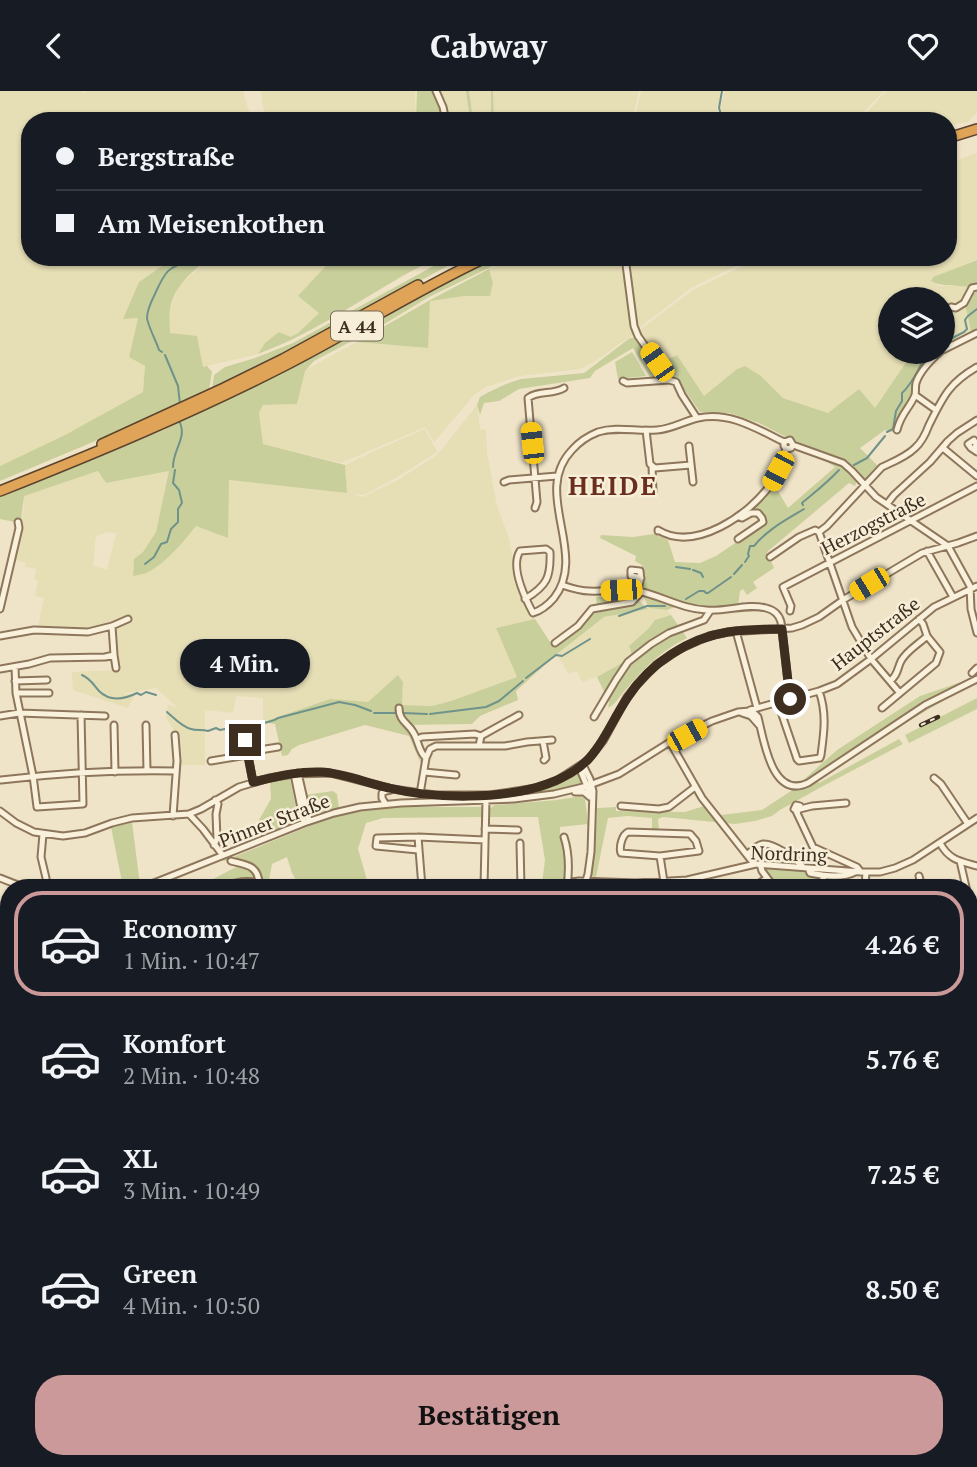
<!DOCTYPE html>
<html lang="de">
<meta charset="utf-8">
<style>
:root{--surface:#171b24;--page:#242831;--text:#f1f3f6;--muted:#9ea1a6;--line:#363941;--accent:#cc999b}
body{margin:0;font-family:"PT Serif",serif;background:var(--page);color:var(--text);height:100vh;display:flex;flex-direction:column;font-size:26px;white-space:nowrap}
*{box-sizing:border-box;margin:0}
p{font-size:23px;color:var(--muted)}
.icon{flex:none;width:38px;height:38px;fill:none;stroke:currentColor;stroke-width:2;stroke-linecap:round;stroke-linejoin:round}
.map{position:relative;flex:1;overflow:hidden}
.side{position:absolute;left:0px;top:788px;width:978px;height:590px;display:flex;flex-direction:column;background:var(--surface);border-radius:28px 28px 0 0;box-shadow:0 2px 5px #0004}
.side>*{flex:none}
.hud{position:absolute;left:21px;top:21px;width:936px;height:154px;border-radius:28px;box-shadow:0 2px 5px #0004;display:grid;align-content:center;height:154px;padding:0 35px;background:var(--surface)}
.fabs{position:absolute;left:878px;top:196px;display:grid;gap:14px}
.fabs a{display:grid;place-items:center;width:77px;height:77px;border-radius:50%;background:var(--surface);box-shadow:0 2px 5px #0004;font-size:35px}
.end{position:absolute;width:32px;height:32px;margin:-16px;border:9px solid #3d2e20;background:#fff;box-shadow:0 0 0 4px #fff}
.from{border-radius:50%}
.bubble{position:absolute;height:49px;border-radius:24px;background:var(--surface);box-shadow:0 2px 5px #0004;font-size:23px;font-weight:700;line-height:49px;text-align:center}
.car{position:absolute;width:21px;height:42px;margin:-21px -10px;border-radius:9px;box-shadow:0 0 5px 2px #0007;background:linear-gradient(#f5c518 24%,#345 0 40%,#f5c518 0 76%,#345 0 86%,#f5c518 0)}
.hud b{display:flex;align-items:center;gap:24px;height:66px;font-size:26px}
.hud b+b{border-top:2px solid var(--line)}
.hud i{width:18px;height:18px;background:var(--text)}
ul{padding:12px 0 0;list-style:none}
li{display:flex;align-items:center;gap:21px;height:105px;margin:0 14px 10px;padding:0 21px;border:4px solid transparent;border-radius:28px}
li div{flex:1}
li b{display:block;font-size:26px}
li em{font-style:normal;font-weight:700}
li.current{border-color:var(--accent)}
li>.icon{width:63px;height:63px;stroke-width:1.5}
.cta{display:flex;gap:14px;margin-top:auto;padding:14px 35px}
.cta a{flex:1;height:80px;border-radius:28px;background:var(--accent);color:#111;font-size:28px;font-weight:700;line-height:80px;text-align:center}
header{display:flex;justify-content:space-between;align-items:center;height:91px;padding:0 35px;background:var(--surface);font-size:32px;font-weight:700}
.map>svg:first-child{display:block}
</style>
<header><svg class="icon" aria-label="back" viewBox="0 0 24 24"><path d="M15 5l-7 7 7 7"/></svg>Cabway<svg class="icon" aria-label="heart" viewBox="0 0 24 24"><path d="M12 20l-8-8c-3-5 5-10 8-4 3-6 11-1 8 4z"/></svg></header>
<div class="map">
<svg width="977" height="1376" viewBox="0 0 977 1376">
<rect width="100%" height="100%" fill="#f0e4c8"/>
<path fill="#e6deb5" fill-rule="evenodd" d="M0,0H83L84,3L86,0H243L252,30H30V166H175L139,191L124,228L138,227L129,266L145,275L143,301L65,344L0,375Z
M261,0H415L416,30H269L264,21Z
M437,0H466L470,28H448Z
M469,0H491V28H473Z
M493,0H639L632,30H494Z
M641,0H723L717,18L720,30H634Z
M725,0H884L855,30H722L720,19Z
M886,0H977V22L968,31L949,34L948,30H859Z
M977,62V168L933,186L931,190L940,195H960L972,197L966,213L971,240L968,247L943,259V208H891V261H913L875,317L859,299L828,322L783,307L761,285L745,275L737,278L704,305L677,264L658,271L639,242L641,238L693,199L761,166H948L949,72Z
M211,166H334L298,205L319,222L298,242L291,246L279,241L265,252L258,263L203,276L170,242V218L179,195Z
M517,166H623L634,243L594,271L580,278L520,285L486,296L475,303L434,351L425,336L341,372L263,353L259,322L263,314L297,313L305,279L357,251L427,257L430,209L464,205H490L493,192L489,178Z
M626,166H755L691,197L639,237L636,236Z
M477,314L480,338L486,339L487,361L497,415L509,447L519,503L535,528L496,537L517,586L451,610L432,615L402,614L403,591L398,584L368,612L330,608L263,631V607L236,605L233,622L205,619V674H180L177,644L166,627L168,614L177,616L156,597L122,603H135L128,617L73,599L72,581L118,579L112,535L72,538L38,536L44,507L35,505L38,490L34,488L36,478L25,476L26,472L13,468L24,417L23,405L99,380L106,392L170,380L156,441L143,461L134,468L133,485L148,481L178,456L229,389L347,402L345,374L374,360L425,338L437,361L396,387L364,404L354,403L363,406L398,389L438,363ZM107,441L116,442L107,479L93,474L96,445Z
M649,517L667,519L671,524L655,529L649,537L629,555L634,566L597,586L582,591L577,580L568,583L557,563L604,526Z
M970,1190L971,1238L977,1239V1300L973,1302L974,1327L970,1328Z
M212,1368L440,1369L439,1376H204Z
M462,1368H671V1369L638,1376H460Z
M731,1368L787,1369L790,1376H743L745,1372L736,1376H676Z"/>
<path fill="#c9cf9b" d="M417,0H435L448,28H470L466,0H469L473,28H491V0H493L494,30H416Z
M175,166H211C193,179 173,196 170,219C169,226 170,235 170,242L197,245L203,276L207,275L212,281L209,299L183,312L189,325L212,316L279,282L476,177L502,166H511L429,206L386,232L314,270L305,280L297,313L263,314L259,322L263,353L345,374L347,402L229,389L228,447L196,435C183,451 168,470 150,480C145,483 138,484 133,485L134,468L143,461L156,441L169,380L106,392L98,380L24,405L20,438L15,431L0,428V406L166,338L162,322L0,390V375L65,344L143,301L145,275L129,266L138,227L123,228L139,191Z
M334,166H439C388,190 343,224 293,248C281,254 269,258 258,263L265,252L279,241L291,246L298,242L319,222L298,205Z
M450,166H464L276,268L212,298L214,284L225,276L255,267L293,252Z
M977,169V242L968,247L967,243L971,240L965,213L972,197C958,193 944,197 931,190L933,186Z
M489,178L493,192L490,205H464L430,210L428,257L357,251L430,209Z
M630,247H637L656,273L677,264L704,305L737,278L745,275L761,285L783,307L828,322L859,298L875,317L913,261H932L911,300L913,301L899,324L894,341L885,339L860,357L879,376L864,392L855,377L846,370L786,346L759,332L729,322L700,321L676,287L669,289L650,286L633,257L595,280L590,287L519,298L499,310L484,312L480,324L477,314L480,306L487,302L506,293L521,288L584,282Z
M632,261L646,285L618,288L615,271Z
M821,367C836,369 847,379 857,390L855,395L849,392L767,461L774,477L753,491L757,497L747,504L743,498L740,500L738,515L715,517L684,513L667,519L649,517L640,498L627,495H639L643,486L642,474L635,470L636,465L600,447L601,444L633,446L654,443L668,449L675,471L700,472L716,465L763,433L764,427L760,421L754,419L747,422L769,399L778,400L788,417L835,376Z
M634,505L648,518L604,526L557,563L516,600L518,609L480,625L472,633L405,634C414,644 422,660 421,673L409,645L365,634L299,654L292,658L288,664L282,665L275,633L263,631L330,608L368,611L398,584L403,591L402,614L432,615L451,610L517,586L496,537L535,528L550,551L559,549L597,516L596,506Z
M671,524L687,547C656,562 635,587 614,613L608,617L609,611L597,586L633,566L629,555L649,537L655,529Z
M961,591L960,600L900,635L816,689L819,692L899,648L903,653L825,694L780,719L772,725L755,730L735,733L663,726L658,728L659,740L652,739V727L627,725L608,727L596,786L589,785L594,768L597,717L616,716V720L685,721L704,715L713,725L762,719L791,700L837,659L920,605Z
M977,607V618L909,652L905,644Z
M575,680L579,681L584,693L573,697L530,704L489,707L418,709L421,705L452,707L487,705L553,693Z
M288,687L290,688L299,732L245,753L271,708L270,691Z
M333,700L337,703L339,718L311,727L305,704Z
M581,705L585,708L588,733L560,736V746L563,751L566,789L542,792L545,769L538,726H489V718L495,714L557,709Z
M386,716H482L483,726L383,727L366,732L358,758L369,796H300L292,782L287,766L272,773L269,789L256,787L241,788L219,796H198L240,774L222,769L236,765L334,725Z
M132,731L140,794L134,796H123L111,736Z
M756,769L794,772L822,792L824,796H779Z
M0,833L9,835V1022L0,1028Z
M977,861V1062L970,1065V863Z
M970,1074L977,1082V1101L975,1104L977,1107V1237H971L970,1198Z
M0,1204L9,1215V1308L0,1300Z
M0,1335L5,1344L9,1346V1368L56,1369L58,1376H0Z
M823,1369H933L936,1376H826Z"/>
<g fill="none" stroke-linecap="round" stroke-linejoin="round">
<path stroke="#6f938a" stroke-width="2" d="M722,0L719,17L723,30
M968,225L977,218
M943,252L964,241L967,238L965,229L967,226
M162,261L159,259C156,250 148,235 147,227C147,219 151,211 154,205C165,181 166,176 193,169
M165,264L178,295L180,313
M887,341L893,338L896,320L902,310V302C914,292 920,272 929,261
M854,374L867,367L885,345
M173,376C173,357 189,346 178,328
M803,414L802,412C815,401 827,392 839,379
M745,471L749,465L748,463L750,455H754C768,438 786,429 804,418
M145,473L154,466L161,453L167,451L171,438L178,431V418L182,412L179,399L173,392L175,379
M676,476L690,478
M693,479L701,482L703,486
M734,483L742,474
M686,508L699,500H704L706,502H708L731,486
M619,525L647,515H665
M82,584C91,588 93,593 99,600C110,611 125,608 137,602L141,604L146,601L156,604
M526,587L556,564L562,565L590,548
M167,621C174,627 182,636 191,638C197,640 202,638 208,640L216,637L220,639L225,638L230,640L242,637
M374,622H398
M403,622L427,623
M430,623L486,616L499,610L523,590
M246,636C252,635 275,630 278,627L339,611L355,614L371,620
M0,863L9,868
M970,909L977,903
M0,1077L9,1075
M200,1376L202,1372L208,1368
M740,1376L742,1373"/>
<g stroke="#8d765c" stroke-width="9">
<path id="minor" d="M436,0L443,16L446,30
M625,166L634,235L638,245L669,289L676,291L682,304L697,327
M951,216L956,217L964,212L972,197L977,196
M943,259L977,242
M623,290L627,292L669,289
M915,304L936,319
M646,339L650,373L655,377L691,374
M897,339C901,322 910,317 915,304C916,300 915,296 916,292C920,280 931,269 940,261
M793,354L843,372L852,380L876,406L948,455L970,495L971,518L977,542
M689,355L693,391
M943,357L977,385
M975,358L976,353L974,349L968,353L971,357L977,361
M652,375L653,401
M504,391L509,389L557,385
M887,413L894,404L930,371L948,350L957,342L977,329
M535,417L537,411L528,307C538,299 553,304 564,297
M738,425L742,427L751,422H758L762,427L763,431L738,448
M658,440V439C695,462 750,423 771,393C778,382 782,369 786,358L784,355V351L790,349L793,354L791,357L786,358
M927,460L953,506
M770,466L799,446L815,439L819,441
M562,494C571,497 579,500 589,500C605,501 622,497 638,500C662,505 682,518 706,519C726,521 747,512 766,517C774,519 779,523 781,531L790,608
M624,499L625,495L639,494C641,489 641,486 640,480L631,479V485L641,487
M525,508C547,495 551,486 550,461L546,458L520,460C510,476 525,507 533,522C542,519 548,514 554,507C589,462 531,402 572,359C579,351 588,345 598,341C618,335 637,341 657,339C672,338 684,330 698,327C730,320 757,338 784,351
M0,518L19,437L18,431
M790,520L791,515L783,496L977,395
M736,540L757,617
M0,545L34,539L88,541L112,535L128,528
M555,552L578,535L592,518L632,511L641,501
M114,564L116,577
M15,576L16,602L33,685L37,716L83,713L81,624
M0,578L29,573L50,567L105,566L114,564L112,535
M972,582L977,577
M15,590L47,589
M890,590C898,584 897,578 901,570C907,559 919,553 927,545
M899,601L871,568L852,536L819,441L827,435L882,376C893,371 906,366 915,357C922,351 926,342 929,334C943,306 949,292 977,276
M16,602H49
M778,612L797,668L799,670L820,667L821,664C824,642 827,622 819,600
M399,617C399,630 408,632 413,641C419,650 418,660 426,667L420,703
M882,617L936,572L940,561L927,545L923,533L919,528
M750,619L819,600L837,593L871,568L934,516L977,495
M750,620L754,622L758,626C764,650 772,709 808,692L925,614L977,588
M742,622L751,625L759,634
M0,625L19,622L105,625
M594,626L616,589L628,571L651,553L669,542L704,529L710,520
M114,634L115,681
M146,634L147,680
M481,645L519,624
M417,648L422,646L475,643L481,645L479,655
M245,649L253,691
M543,650L546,667L544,669
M670,651L702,707L754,773
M247,661L278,656
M426,667L430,658L436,655H505L527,651L552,649
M211,670L247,664
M583,674L590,688L593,700L591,761L588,783L584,796
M579,676L587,695L590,706
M424,681L456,684
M298,682L309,730
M294,683L304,732
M934,687L941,693L968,733
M1,689C59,682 118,679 176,680
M575,701H584L590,706
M385,712L382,707V702L386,700L391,699
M796,714L800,715L798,720L794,718Z
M621,715L659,718L669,716L695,696
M800,718L812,715L846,712
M0,720L16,732L34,741L63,745L85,742L112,732L132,727L189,723L201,718L239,696L269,687L294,683L330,682L393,698L435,704H490L536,697L556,690L587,670L603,650L627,606L635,596L656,574L680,558L709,545L728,541L792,537L802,534L819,526L843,509L922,462L958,452L977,445
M796,720L813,756L857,776L861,781
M189,723L203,738L221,762
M173,725L177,670L175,644
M485,738L518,739
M43,743L41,766L46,787V796
M418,746L422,796
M564,746C569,761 569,781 567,796
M520,752L521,796
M940,752C949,769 960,770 977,775
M214,754L217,748L216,723L218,713L215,709
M418,759L376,755L377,747L418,746L485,749
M748,763C752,759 757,754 763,753C774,752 796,768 803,776
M660,765L699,760L696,750L690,743L628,741C622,744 619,756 621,762L660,765L664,791
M231,770C246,774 258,774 259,792
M960,770L966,796
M760,773L762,780L774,796
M808,777L810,782C824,785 842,788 855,781
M822,785L827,796
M919,785L922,796
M0,787L23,796
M384,794L397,796
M144,796L304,732L334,722L360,716L401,712L514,708L554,703L587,695L619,683L670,651L712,630L738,621L750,620
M224,796C238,790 254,788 268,796
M484,796L486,709
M539,796L579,790L636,792L687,789L756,773L861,781H880L895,777L913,769L977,727
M742,796L746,794L748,796
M754,796L767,787
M865,796L866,781
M970,812V813
M970,834L977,835
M0,1108L9,1106
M0,1332L8,1339"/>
</g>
<g stroke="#5b4430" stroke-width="10">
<path id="major" d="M970,1331L977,1329
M654,1376L694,1368"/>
</g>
<g stroke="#5b4430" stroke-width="12">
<path id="highway" d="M948,47L977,38
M102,353L224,297L283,268L418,194
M0,400C98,361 192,322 286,274C354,239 418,198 487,166"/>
</g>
<use href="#minor" stroke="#faf1dc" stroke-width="5"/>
<use href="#major" stroke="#f3d9a0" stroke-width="7"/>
<use href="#highway" stroke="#e0a458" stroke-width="9"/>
<g stroke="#3d2e20" stroke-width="4.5">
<path id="rail" d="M921,634L938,626"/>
</g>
<use href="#rail" stroke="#f7eed8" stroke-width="2" stroke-dasharray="5" stroke-linecap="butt"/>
</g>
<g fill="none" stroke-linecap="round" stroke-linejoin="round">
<path stroke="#3d2e20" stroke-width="9" d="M245,649L253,691C275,686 298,680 321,681C344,682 366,692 389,697C434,708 503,709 547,693C599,675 601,646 628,606C650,572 689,547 728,541C746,538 764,538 782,538L790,608"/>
</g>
<g text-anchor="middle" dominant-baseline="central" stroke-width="5" stroke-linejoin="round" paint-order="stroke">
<rect fill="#f7eed8" stroke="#756857" stroke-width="2" x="331" y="220.5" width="52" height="29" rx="5"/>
<g font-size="18" font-weight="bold" fill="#3d2e20">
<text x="357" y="235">A 44</text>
</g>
<g font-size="19" fill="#3d2e20" stroke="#f7eed8">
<text transform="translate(873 432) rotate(-27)">Herzogstraße</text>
<text transform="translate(875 542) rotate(-38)">Hauptstraße</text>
<text transform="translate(274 729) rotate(-21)">Pinner Straße</text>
<text transform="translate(789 762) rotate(2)">Nordring</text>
</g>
<g font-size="26" font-weight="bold" letter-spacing="2" fill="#6b2e1e" stroke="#f7eed8">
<text x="613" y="394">HEIDE</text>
</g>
</g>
</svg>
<div class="fabs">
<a><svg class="icon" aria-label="layers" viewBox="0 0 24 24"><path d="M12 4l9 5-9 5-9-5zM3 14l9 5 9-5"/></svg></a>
</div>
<i class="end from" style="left:790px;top:608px"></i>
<i class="end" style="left:245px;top:649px"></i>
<div class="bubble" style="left:180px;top:548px;width:130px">4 Min.</div>
<i class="car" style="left:657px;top:271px;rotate:325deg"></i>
<i class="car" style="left:532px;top:352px;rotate:354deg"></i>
<i class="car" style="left:778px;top:380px;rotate:208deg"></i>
<i class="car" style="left:869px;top:493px;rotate:239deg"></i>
<i class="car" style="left:621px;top:499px;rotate:267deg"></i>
<i class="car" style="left:687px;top:644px;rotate:61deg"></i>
<div class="hud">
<b><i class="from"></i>Bergstraße</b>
<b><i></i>Am Meisenkothen</b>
</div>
<section class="side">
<ul>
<li class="current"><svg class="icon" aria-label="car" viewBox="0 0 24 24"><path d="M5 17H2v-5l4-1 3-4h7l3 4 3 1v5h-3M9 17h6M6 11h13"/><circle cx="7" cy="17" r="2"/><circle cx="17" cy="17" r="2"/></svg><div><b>Economy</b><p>1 Min. · 10:47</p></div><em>4.26 €</em></li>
<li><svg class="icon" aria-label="car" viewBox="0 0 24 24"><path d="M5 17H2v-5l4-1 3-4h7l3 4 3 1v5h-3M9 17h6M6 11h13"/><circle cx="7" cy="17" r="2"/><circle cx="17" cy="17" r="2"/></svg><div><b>Komfort</b><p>2 Min. · 10:48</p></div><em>5.76 €</em></li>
<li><svg class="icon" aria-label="car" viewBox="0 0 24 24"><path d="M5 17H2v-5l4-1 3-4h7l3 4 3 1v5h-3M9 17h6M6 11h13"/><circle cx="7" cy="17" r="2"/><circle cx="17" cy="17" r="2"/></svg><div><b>XL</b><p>3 Min. · 10:49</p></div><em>7.25 €</em></li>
<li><svg class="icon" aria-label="car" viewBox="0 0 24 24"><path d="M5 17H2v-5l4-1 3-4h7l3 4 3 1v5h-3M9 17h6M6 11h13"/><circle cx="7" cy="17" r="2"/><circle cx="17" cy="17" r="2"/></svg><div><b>Green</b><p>4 Min. · 10:50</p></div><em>8.50 €</em></li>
</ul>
<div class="cta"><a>Bestätigen</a></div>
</section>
</div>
